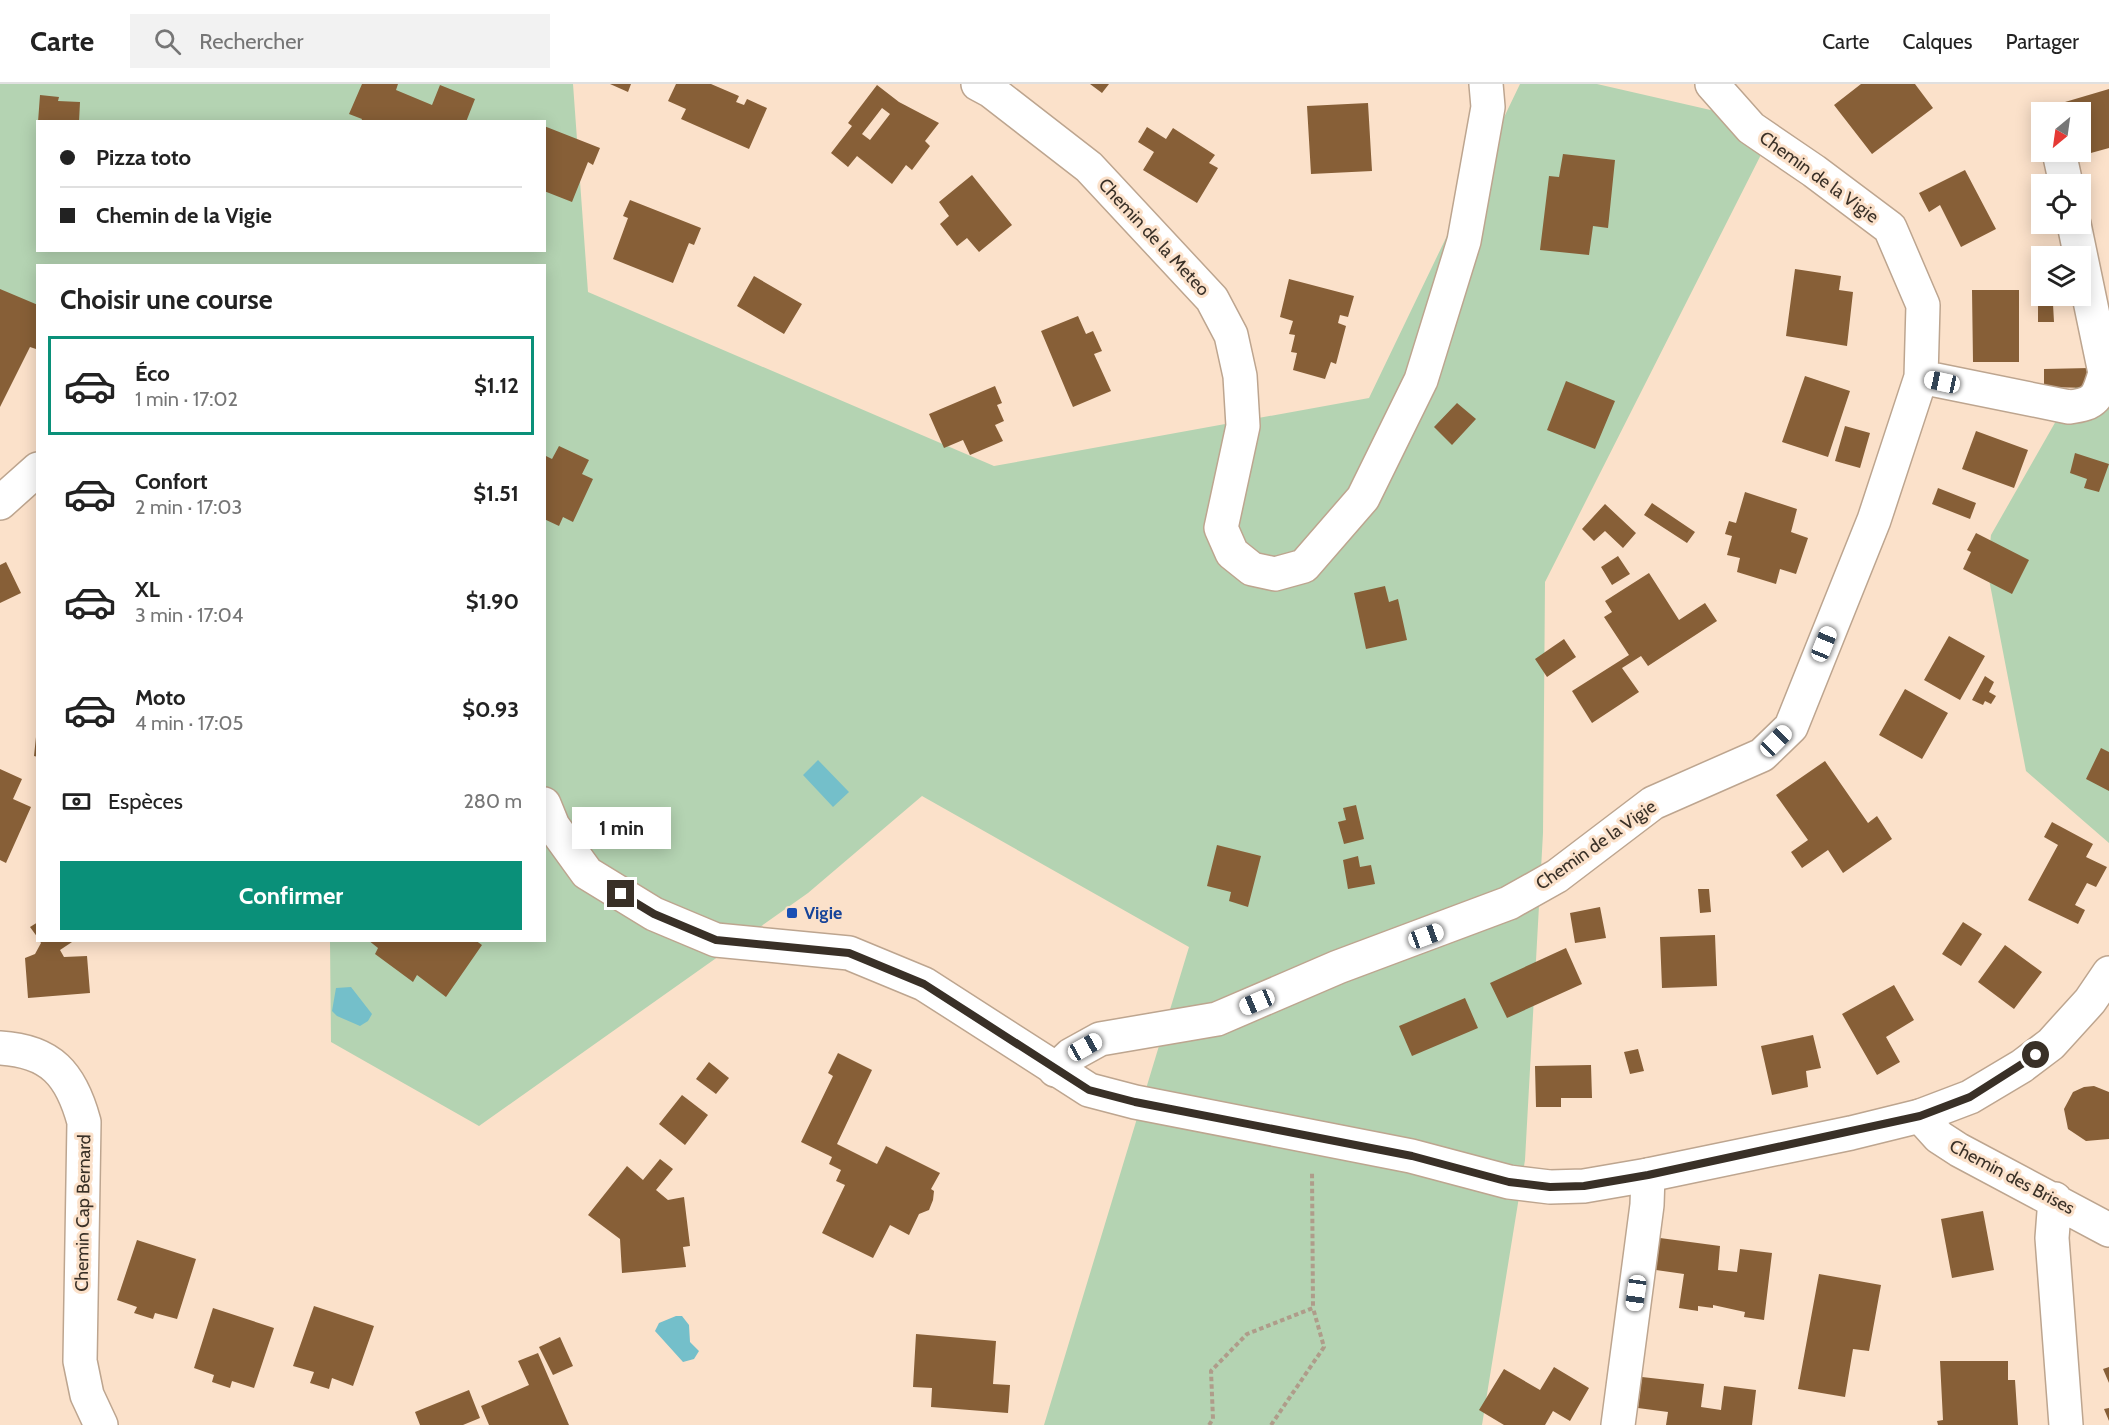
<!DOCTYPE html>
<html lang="fr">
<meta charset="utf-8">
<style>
:root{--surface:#fff;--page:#f2f2f2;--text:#222;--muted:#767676;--line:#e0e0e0;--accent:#0a9079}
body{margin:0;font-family:Cabin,sans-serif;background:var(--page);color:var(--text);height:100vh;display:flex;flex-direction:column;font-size:22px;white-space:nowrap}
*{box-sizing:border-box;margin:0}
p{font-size:20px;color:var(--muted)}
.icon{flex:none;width:33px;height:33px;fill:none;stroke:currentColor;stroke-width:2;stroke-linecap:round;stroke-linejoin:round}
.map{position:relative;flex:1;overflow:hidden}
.drawer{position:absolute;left:36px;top:180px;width:510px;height:678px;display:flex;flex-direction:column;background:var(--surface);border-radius:0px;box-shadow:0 3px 15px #0003}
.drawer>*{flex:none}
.top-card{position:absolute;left:36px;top:36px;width:510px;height:132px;border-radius:0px;box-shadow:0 3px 15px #0003;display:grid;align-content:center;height:132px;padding:0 24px;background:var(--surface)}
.needle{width:39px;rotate:209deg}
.buttons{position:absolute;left:2031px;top:18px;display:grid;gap:12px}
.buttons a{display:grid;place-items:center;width:60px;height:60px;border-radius:0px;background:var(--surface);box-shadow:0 3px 15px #0003;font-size:30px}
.end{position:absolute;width:27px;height:27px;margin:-14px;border:8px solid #393027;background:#fff;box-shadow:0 0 0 3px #fff}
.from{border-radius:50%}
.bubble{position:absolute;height:42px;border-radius:0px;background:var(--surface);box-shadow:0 3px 15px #0003;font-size:20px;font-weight:700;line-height:42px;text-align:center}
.car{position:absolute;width:18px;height:36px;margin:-18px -9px;border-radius:8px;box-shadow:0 0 4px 2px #0007;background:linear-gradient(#fff 24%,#345 0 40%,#fff 0 76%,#345 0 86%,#fff 0)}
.top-card b{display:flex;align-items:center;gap:21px;height:57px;font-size:22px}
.top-card b+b{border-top:2px solid var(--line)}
.top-card i{width:15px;height:15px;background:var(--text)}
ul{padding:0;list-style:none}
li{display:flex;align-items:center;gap:18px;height:99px;margin:0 12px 9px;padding:0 12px;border:3px solid transparent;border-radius:0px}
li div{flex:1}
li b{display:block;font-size:22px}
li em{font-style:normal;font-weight:700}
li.active{border-color:var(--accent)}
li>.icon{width:54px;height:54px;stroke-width:1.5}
h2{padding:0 24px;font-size:27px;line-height:72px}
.pay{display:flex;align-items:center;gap:15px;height:66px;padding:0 24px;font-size:22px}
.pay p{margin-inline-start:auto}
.primary-button{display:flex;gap:12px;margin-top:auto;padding:12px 24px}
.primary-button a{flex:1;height:69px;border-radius:0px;background:var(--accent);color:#fff;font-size:24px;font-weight:700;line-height:69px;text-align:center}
header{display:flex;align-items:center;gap:36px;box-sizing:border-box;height:84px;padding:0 30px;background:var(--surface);border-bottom:2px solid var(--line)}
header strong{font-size:28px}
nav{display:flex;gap:33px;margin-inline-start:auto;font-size:21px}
.search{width:420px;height:54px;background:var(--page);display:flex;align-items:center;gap:15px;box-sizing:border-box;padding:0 21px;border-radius:0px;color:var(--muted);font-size:22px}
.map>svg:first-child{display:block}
</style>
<header>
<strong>Carte</strong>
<div class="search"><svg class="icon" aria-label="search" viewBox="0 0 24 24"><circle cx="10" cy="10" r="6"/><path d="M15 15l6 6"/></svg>Rechercher</div>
<nav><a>Carte</a><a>Calques</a><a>Partager</a></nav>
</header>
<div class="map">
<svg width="2109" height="1341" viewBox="0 0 2109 1341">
<rect width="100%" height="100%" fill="#fbe1ca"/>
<path fill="#b4d3b2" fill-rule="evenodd" d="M0,0H573L588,208L994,382L1369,314L1520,0H1597L1776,41L1545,498L1543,749L1525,1076L1482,1341H1044L1189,863L922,712L808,809L479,1042L331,958L330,857L544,856V182H38L37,263L0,253ZM38,38H544V166H38Z
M2109,244V759L2026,687L1987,485L1991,451Z"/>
<path fill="#74bfca" d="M818,676L849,708L833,723L803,691Z
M351,903L372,930L368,937L360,942L337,932L332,927L336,904Z
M676,1232H682L689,1241L690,1258L699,1267L694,1275L683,1278L655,1247L659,1239Z"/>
<path fill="#875f37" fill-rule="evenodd" d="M362,0H398L396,6L432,21L440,1L475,15L466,38H361L362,35L349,30Z
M610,0H631L628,8Z
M676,0H711L739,12L736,18L744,21L747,15L767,24L749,65L681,35L686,25L668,17Z
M1090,0H1109L1102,9Z
M1861,0H1915L1933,24L1872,70L1834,21Z
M877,1L899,18L939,39L925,57L930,62L912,86L906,81L892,100L857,72L848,83L831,69L852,42L848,39ZM882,24L890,30L870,56L862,50Z
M2109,5V64L2080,72V28H2067L2065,18Z
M40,11L59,13L58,17L80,18L79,38H38Z
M1368,19L1372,87L1311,90L1307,22Z
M544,42L600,64L593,81L588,78L572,118L544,107Z
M1147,43L1166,55L1173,44L1215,71L1209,79L1218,84L1197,119L1143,86L1154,68L1138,58Z
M1563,70L1615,76L1608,144L1593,142L1589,171L1540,166L1549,92L1559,93Z
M1965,86L1996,145L1961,163L1940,121L1929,128L1919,109Z
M972,91L1012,141L979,168L967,154L957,162L940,140L949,132L939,118Z
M630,116L701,144L694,161L689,159L673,199L613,175L628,134L623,132Z
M1795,185L1841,192L1839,206L1853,208L1847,262L1786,252Z
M754,192L802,220L784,250L737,222Z
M1289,195L1354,212L1348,233L1340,231L1338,239L1346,242L1336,280L1331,278L1325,295L1293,286L1297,269L1291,268L1295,251L1289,250L1293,237L1280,233Z
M0,205L38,221V262L36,265L30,263L0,323Z
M1972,206H2019V278H1973Z
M2038,220H2053L2054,238H2038Z
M1078,232L1086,250L1093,247L1102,267L1094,270L1111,307L1073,323L1041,247Z
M2090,284V304L2044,303V285Z
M1805,292L1850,307L1828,373L1782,358Z
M1566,297L1615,317L1595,365L1547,346Z
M995,302L1002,319L997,321L1004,337L995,341L1003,357L970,371L963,356L944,364L929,330Z
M1457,319L1476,335L1452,361L1434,343Z
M1845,342L1870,349L1860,384L1835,377Z
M1976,347L2028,366L2014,404L1962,385Z
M559,362L589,376L582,390L593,395L573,438L563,433L559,442L544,435V371L552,375Z
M2075,369L2109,380L2099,408L2084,404L2087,395L2070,389Z
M1938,404L1976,419L1970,435L1932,420Z
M1745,408L1797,425L1791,448L1808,454L1796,490L1780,485L1776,500L1737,488L1740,474L1727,471L1732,452L1725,450L1729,437L1736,439Z
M1652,419L1695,448L1687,459L1644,431Z
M1605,420L1636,449L1623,464L1605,447L1594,457L1582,445Z
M1976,449L2029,476L2012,510L1963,485L1971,468L1967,466Z
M1618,472L1630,490L1612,501L1601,483Z
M6,478L21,509L0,519V481Z
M1649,489L1679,536L1705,519L1717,537L1648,582L1641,572L1622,584L1639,608L1592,639L1572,607L1629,571L1604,533L1612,528L1605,517Z
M1385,502L1389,518L1398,515L1407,556L1366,565L1354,509Z
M1949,552L1985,572L1960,616L1924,596Z
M1564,555L1576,573L1547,593L1535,575Z
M1985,592L1994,598L1989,608L1996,612L1991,620L1985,617L1983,621L1972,616Z
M1905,605L1948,629L1922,675L1879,651Z
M36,653H38V673L34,672Z
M2101,664L2109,668V707L2086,695Z
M1825,677L1868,739L1877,732L1892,755L1843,789L1828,766L1802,784L1791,768L1808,756L1776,711Z
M0,685L22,695L13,715L31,723L6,779L0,776Z
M1356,721L1364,755L1344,760L1338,738L1346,736L1343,724Z
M2052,738L2093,760L2086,773L2107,783L2096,803L2087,799L2075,821L2085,826L2078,840L2028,816L2058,761L2044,753Z
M1217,761L1261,772L1248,823L1229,817L1231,808L1207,802Z
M1358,772L1360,783L1371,781L1375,800L1348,805L1343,776Z
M1698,805H1709L1711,828L1700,829Z
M1600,823L1606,854L1575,859L1570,829Z
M38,838V854L30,843Z
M1963,838L1982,850L1961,882L1942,870Z
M1715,851L1717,902L1662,904L1660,853Z
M39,856H75L60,866L64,873L87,872L90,909L28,914L25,874L35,870L41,859Z
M368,856H475L482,861L446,913L417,891L413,898L375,870L378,864Z
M2005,861L2042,888L2014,925L1978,898Z
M1566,864L1582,900L1507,934L1490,899Z
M1894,901L1914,936L1886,953L1900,978L1877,991L1842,930Z
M1465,914L1478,944L1412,972L1399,942Z
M1813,951L1821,984L1806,987L1808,1003L1772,1011L1761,962Z
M1638,965L1644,987L1630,990L1624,968Z
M838,969L872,986L837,1060L877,1080L886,1062L940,1089L931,1105L934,1107L933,1116L929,1126L919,1130L909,1151L890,1141L873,1174L822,1149L845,1101L836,1097L841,1086L829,1080L832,1073L801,1058L833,992L828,989Z
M709,978L729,994L716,1010L696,995Z
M1591,981L1592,1014H1561V1023H1536L1535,982Z
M2094,1002L2109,1008V1055L2086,1057L2068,1045L2064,1025L2073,1008L2084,1003Z
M682,1011L708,1031L685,1061L659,1040Z
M660,1075L673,1085L656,1106L668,1116L684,1113L690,1162L683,1163L686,1183L622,1189L620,1155L588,1131L627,1082L643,1096Z
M1983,1127L1994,1186L1952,1194L1941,1135Z
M1660,1154L1720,1162L1718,1186L1737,1188L1740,1165L1772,1169L1764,1236L1744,1233L1745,1228L1713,1221V1224L1698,1222V1227L1679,1224L1684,1190L1656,1186Z
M137,1156L196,1175L177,1235L155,1229L153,1235L134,1229L137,1223L117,1216Z
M1819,1190L1881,1201L1869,1267L1853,1265L1845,1313L1798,1305Z
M314,1222L374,1242L353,1302L332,1294L329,1305L310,1299L314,1288L293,1282Z
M213,1224L274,1244L254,1304L232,1297L230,1304L212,1298L214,1291L194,1284Z
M916,1250L996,1257L993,1300L1010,1301L1008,1329L931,1323L932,1304L913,1303Z
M560,1253L573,1282L553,1291L539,1263Z
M538,1269L569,1341H489L481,1322L529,1301L518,1277Z
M1940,1277H2008V1296H2015L2018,1341H1938L1937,1337L1943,1336Z
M1554,1283L1589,1304L1570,1337L1553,1327L1545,1341H1504L1479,1326L1504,1285L1540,1306Z
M2109,1283V1299L2103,1285Z
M1642,1293L1704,1300L1701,1323L1721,1326L1724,1302L1756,1306L1752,1341H1666L1668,1328L1638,1324Z
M469,1306L480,1334L463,1341H420L415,1328Z
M2109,1324V1337L2104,1325Z"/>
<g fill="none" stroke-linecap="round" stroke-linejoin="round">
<g stroke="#bda58f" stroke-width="36">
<path id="street" d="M978,0L991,7L1089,83L1212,215L1231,251L1240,292L1243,342L1221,444L1232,469L1252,485L1275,490L1304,482L1363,414L1421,296L1464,157L1488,23L1486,0
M2059,68L2066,100
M1921,293L2069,323C2096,320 2098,313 2105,289L2074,140
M0,964C51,967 71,990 84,1038L80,1277L87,1311L101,1341
M1055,986L1071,971L1100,955L1217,935L1338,883L1509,819L1557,792L1653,719L1762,671L1791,643L1874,436L1921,293L1923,221L1890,144L1814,87L1751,44L1712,0
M1920,1032L1939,1053L1959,1066L2109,1146
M2055,1115L2052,1154L2066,1341
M1618,1341L1647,1121L1648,1091"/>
</g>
<g stroke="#bda58f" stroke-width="36">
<path id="secondary" d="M0,419L38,385
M544,720L553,742L587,789L654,830L716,856L849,869L924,900L1089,1006L1135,1018L1411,1072L1509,1098L1550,1103L1584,1102L1648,1091L1851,1049L1920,1032L1970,1013L2022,982L2051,960L2090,917L2109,889"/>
</g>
<path stroke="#af9c8a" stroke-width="4" stroke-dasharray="4.5 3" stroke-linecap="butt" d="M1209,1341L1213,1335L1211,1287L1247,1250L1313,1224L1312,1087
M1271,1341L1324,1263L1313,1224"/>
<use href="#street" stroke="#fff" stroke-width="33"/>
<use href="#secondary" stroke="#fff" stroke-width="33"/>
</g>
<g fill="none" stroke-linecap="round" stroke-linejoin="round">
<path stroke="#393027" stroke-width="8" d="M621,810L654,830L716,856L849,869L924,900L1089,1006L1135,1018L1412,1072L1509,1098L1550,1103L1584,1102L1648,1091L1920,1032L1970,1013L2036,971"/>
</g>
<rect fill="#1a4fb4" stroke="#fbe1ca" stroke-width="2" x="786" y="823" width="12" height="12" rx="3"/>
<g text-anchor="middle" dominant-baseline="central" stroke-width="6" stroke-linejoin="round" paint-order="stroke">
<g font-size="18" fill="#393027" stroke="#fbe1ca">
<text transform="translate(1819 93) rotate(36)">Chemin de la Vigie</text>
<text transform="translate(1154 153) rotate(47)">Chemin de la Meteo</text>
<text transform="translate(1596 761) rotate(-35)">Chemin de la Vigie</text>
<text transform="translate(2012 1093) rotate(28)">Chemin des Brises</text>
<text transform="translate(83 1129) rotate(-89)">Chemin Cap Bernard</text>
</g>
<g font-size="18" font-weight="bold" fill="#164399" stroke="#fbe1ca" text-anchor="start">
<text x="804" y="829">Vigie</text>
</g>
</g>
</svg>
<div class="buttons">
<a><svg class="needle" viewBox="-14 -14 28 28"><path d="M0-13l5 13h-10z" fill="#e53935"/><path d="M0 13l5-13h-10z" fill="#767676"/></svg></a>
<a><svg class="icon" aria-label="locate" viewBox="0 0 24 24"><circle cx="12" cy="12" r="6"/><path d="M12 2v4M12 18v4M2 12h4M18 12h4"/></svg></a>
<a><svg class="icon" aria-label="layers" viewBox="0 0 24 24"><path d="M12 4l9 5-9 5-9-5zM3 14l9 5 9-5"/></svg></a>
</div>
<i class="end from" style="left:2036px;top:971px"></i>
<i class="end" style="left:621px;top:810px"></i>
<div class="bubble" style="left:572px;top:723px;width:99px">1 min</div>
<i class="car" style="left:1942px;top:298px;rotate:282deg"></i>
<i class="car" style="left:1824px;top:560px;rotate:22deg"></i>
<i class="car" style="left:1776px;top:657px;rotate:45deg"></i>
<i class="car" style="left:1426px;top:852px;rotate:70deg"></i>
<i class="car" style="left:1257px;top:918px;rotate:247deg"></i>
<i class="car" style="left:1085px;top:963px;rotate:61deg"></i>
<i class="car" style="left:1636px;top:1209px;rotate:188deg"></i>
<div class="top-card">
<b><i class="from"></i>Pizza toto</b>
<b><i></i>Chemin de la Vigie</b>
</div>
<section class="drawer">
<h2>Choisir une course</h2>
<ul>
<li class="active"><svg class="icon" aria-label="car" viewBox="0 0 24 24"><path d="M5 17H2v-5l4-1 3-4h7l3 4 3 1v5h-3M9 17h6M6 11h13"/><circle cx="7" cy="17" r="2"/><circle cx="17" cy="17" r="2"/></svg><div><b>Éco</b><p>1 min · 17:02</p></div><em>$1.12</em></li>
<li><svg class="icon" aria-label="car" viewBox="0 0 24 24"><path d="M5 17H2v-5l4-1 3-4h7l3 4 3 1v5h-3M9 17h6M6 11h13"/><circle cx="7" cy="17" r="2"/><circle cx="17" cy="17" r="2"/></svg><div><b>Confort</b><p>2 min · 17:03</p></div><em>$1.51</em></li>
<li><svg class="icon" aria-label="car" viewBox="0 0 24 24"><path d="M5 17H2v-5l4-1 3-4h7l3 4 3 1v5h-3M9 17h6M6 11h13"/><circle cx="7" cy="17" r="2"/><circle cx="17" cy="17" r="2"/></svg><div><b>XL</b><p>3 min · 17:04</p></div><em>$1.90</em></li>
<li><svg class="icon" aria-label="car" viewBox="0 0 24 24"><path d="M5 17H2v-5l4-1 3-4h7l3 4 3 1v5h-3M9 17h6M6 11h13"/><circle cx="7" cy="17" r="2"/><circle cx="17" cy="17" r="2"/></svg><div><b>Moto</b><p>4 min · 17:05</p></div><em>$0.93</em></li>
</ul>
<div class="pay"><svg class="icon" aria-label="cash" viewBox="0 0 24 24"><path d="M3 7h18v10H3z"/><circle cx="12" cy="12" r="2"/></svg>Espèces<p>280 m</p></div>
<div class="primary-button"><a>Confirmer</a></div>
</section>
</div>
